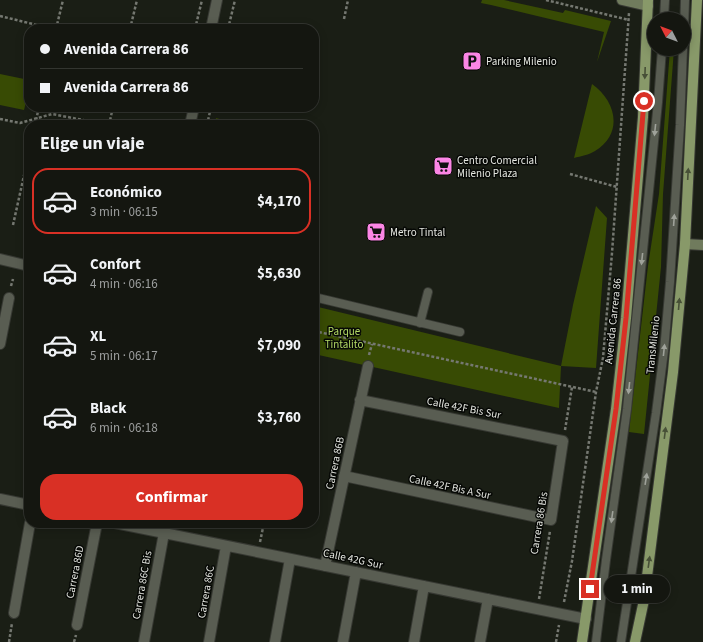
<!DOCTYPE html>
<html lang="es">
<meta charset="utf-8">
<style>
:root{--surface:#141610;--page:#1d1f19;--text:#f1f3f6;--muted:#9d9f9f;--line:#333530;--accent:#d93025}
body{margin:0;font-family:"Source Sans 3",sans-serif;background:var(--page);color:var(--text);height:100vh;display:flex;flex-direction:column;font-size:15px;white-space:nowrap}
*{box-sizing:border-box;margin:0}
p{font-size:13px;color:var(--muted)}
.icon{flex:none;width:22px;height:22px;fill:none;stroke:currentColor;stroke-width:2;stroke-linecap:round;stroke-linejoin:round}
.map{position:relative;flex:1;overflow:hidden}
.drawer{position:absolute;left:24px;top:120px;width:295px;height:408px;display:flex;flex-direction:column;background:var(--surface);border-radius:16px;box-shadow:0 2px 10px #0003,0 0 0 1px var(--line)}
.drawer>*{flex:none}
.guide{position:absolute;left:24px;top:24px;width:295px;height:88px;border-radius:16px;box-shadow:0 2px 10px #0003,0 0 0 1px var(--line);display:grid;align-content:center;height:88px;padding:0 16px;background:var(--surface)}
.needle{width:26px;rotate:312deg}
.tools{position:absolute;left:647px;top:12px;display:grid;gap:8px}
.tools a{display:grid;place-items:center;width:44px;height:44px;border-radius:50%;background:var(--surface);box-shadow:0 2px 10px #0003,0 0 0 1px var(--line);font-size:20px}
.end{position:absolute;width:18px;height:18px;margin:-9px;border:5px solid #d93025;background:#fff;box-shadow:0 0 0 2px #fff}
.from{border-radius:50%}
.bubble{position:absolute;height:28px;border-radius:14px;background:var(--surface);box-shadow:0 2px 10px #0003,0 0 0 1px var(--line);font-size:13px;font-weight:700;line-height:28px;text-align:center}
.guide b{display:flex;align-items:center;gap:14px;height:38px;font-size:15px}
.guide b+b{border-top:1px solid var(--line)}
.guide i{width:10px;height:10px;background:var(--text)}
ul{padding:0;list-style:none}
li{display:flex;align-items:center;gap:12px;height:66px;margin:0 8px 6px;padding:0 8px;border:2px solid transparent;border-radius:16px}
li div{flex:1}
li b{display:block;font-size:15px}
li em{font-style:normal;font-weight:700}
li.current{border-color:var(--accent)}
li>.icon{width:36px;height:36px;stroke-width:1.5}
h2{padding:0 16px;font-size:18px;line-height:48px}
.cta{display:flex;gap:8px;margin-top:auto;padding:8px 16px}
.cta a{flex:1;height:46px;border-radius:16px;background:var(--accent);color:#fff;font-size:16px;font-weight:700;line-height:46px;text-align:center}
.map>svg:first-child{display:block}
</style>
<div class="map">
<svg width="703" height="642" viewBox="0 0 703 642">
<rect width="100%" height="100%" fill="#1a1e15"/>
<path fill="#384b04" d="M482,0H504L563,13L565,10L611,21L597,62L604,32L491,5L481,3Z
M670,49H674L663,194L661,267L644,434L629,432L648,266L659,194Z
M0,74L29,80V90L24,110L0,105Z
M592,84C616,101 624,133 595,151C589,155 581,156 574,158Z
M216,118L242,125H215Z
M596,206L607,218L596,368L561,366L559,408L314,354V306L561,366L573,305Z"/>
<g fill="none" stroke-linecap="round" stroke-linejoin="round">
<g stroke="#373933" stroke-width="10">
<path id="lane" d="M664,19L665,0
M684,32L685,0
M314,297L460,332
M420,323L428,292
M596,642L606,560L627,409L658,102L662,49
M621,642L656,413L664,351L670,282L680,125L683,49"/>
</g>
<g stroke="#373933" stroke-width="12">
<path id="street" d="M211,29L217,0
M190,125L194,107
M0,259L29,266
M0,344L9,298
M344,476L551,520L563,441L360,400
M0,499L29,505
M115,523L586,619
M325,566L368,366
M14,613L30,523
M77,625L97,523
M144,642L164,533
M209,642L226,546
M275,642L290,559
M343,642L356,572
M414,642L424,586
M480,642L488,599"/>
</g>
<g stroke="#373933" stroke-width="12">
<path id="secondary" d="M622,0L648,6
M685,244L703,245"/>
</g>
<g stroke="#373933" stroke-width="12">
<path id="primary" d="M582,642L616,409L626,318L643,117L648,0
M635,642L644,600L673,372L685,244L697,0"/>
</g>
<path stroke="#757871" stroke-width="2.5" stroke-dasharray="3 2" stroke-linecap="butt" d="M546,0L629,20
M0,16L45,27L47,29
M344,19L348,0
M56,29L63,0
M130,29L137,0
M195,29L202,0
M228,29L235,0
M0,119L20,123L52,114L109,125
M35,125L39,107
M109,125L113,107
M207,125L211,107
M570,174L617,187
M13,225L29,153
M11,286L13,279
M314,331L596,392
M369,355L372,344
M565,430L572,387
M260,542L264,523
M539,599L550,531
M564,602L572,561L596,392L603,358L612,253L629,13
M9,642L12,623
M74,642L76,635
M556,642L559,625"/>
<use href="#lane" stroke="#595d52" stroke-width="8"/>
<use href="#street" stroke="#595d52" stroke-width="10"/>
<use href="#secondary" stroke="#707b5d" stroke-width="10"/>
<use href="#primary" stroke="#889969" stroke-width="10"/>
</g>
<defs><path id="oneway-solid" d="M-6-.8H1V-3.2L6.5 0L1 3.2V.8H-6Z"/></defs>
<g fill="#475037">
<use href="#oneway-solid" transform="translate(645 73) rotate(92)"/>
<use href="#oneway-solid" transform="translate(688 174) rotate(-87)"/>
<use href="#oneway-solid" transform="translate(679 304) rotate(-85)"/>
<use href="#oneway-solid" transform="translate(665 433) rotate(-83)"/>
<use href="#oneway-solid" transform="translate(649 562) rotate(-82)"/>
</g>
<g fill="#9fa29a">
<use href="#oneway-solid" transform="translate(655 130) rotate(96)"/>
<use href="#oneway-solid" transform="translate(674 220) rotate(-86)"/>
<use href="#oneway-solid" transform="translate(642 259) rotate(96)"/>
<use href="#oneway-solid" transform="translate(664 350) rotate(-84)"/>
<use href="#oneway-solid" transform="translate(629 388) rotate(96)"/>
<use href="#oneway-solid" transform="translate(646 479) rotate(-81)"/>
<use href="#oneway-solid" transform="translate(612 517) rotate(98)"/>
</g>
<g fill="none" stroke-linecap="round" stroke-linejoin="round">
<path stroke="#d93025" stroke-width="5" d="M590,589L616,409L626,318L644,101"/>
</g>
<defs>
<g id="parking-square" transform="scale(1)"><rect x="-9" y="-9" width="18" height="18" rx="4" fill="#fb86e5" stroke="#060805"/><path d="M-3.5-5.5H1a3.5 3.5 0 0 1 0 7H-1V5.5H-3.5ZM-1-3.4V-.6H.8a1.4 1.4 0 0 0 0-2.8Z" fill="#111"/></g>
<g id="supermarket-square" transform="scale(1)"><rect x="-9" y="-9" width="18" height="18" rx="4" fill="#fb86e5" stroke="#060805"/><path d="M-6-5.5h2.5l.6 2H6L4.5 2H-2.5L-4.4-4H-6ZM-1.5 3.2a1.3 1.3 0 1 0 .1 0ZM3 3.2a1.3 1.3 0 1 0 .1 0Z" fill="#111"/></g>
</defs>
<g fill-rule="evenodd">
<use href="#parking-square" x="472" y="61"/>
<use href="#supermarket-square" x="443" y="166"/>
<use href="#supermarket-square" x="376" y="232"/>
</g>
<g text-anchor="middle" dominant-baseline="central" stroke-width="3" stroke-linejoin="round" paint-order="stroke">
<g font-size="11" fill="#e5e7e1" stroke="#060805" text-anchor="start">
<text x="486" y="61">Parking Milenio</text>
<text x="457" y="160">Centro Comercial<tspan x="457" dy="13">Milenio Plaza</tspan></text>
<text x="390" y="232">Metro Tintal</text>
</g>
<g font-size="11" fill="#e5e7e1" stroke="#060805">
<text transform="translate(613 321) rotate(-84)">Avenida Carrera 86</text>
<text transform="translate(653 345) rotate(-84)">TransMilenio</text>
<text transform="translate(464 408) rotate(11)">Calle 42F Bis Sur</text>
<text transform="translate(335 463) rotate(-78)">Carrera 86B</text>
<text transform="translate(450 487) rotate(12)">Calle 42F Bis A Sur</text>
<text transform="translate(539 523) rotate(-81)">Carrera 86 Bis</text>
<text transform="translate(353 559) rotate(12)">Calle 42G Sur</text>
<text transform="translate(75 572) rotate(-79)">Carrera 86D</text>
<text transform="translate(142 585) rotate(-80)">Carrera 86C Bis</text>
<text transform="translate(206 592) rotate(-80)">Carrera 86C</text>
</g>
<g font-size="11" fill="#b4db66" stroke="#060805">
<text x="344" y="331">Parque<tspan x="344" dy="13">Tintalito</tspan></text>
</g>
</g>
</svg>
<div class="tools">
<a><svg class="needle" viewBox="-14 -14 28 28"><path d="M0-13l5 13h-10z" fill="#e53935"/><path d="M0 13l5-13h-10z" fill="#9d9f9f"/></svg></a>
</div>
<i class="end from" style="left:644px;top:101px"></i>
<i class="end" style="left:590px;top:589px"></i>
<div class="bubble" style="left:604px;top:575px;width:66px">1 min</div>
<div class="guide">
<b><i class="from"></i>Avenida Carrera 86</b>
<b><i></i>Avenida Carrera 86</b>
</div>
<section class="drawer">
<h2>Elige un viaje</h2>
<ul>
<li class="current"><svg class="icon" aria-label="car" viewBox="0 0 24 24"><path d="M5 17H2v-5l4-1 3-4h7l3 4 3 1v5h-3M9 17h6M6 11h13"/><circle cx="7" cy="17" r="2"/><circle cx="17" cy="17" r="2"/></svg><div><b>Económico</b><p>3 min · 06:15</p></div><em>$4,170</em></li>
<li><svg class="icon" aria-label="car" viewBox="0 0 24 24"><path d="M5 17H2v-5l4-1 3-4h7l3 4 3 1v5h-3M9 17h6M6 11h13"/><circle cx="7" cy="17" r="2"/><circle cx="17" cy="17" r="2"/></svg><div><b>Confort</b><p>4 min · 06:16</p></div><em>$5,630</em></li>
<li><svg class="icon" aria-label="car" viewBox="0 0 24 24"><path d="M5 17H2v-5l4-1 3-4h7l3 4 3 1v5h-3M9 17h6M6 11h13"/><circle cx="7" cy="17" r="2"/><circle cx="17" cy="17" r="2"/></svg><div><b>XL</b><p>5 min · 06:17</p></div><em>$7,090</em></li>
<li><svg class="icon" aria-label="car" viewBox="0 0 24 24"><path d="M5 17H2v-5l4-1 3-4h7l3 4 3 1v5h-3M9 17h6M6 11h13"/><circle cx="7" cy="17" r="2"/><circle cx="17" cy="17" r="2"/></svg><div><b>Black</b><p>6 min · 06:18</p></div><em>$3,760</em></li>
</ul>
<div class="cta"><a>Confirmar</a></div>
</section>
</div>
